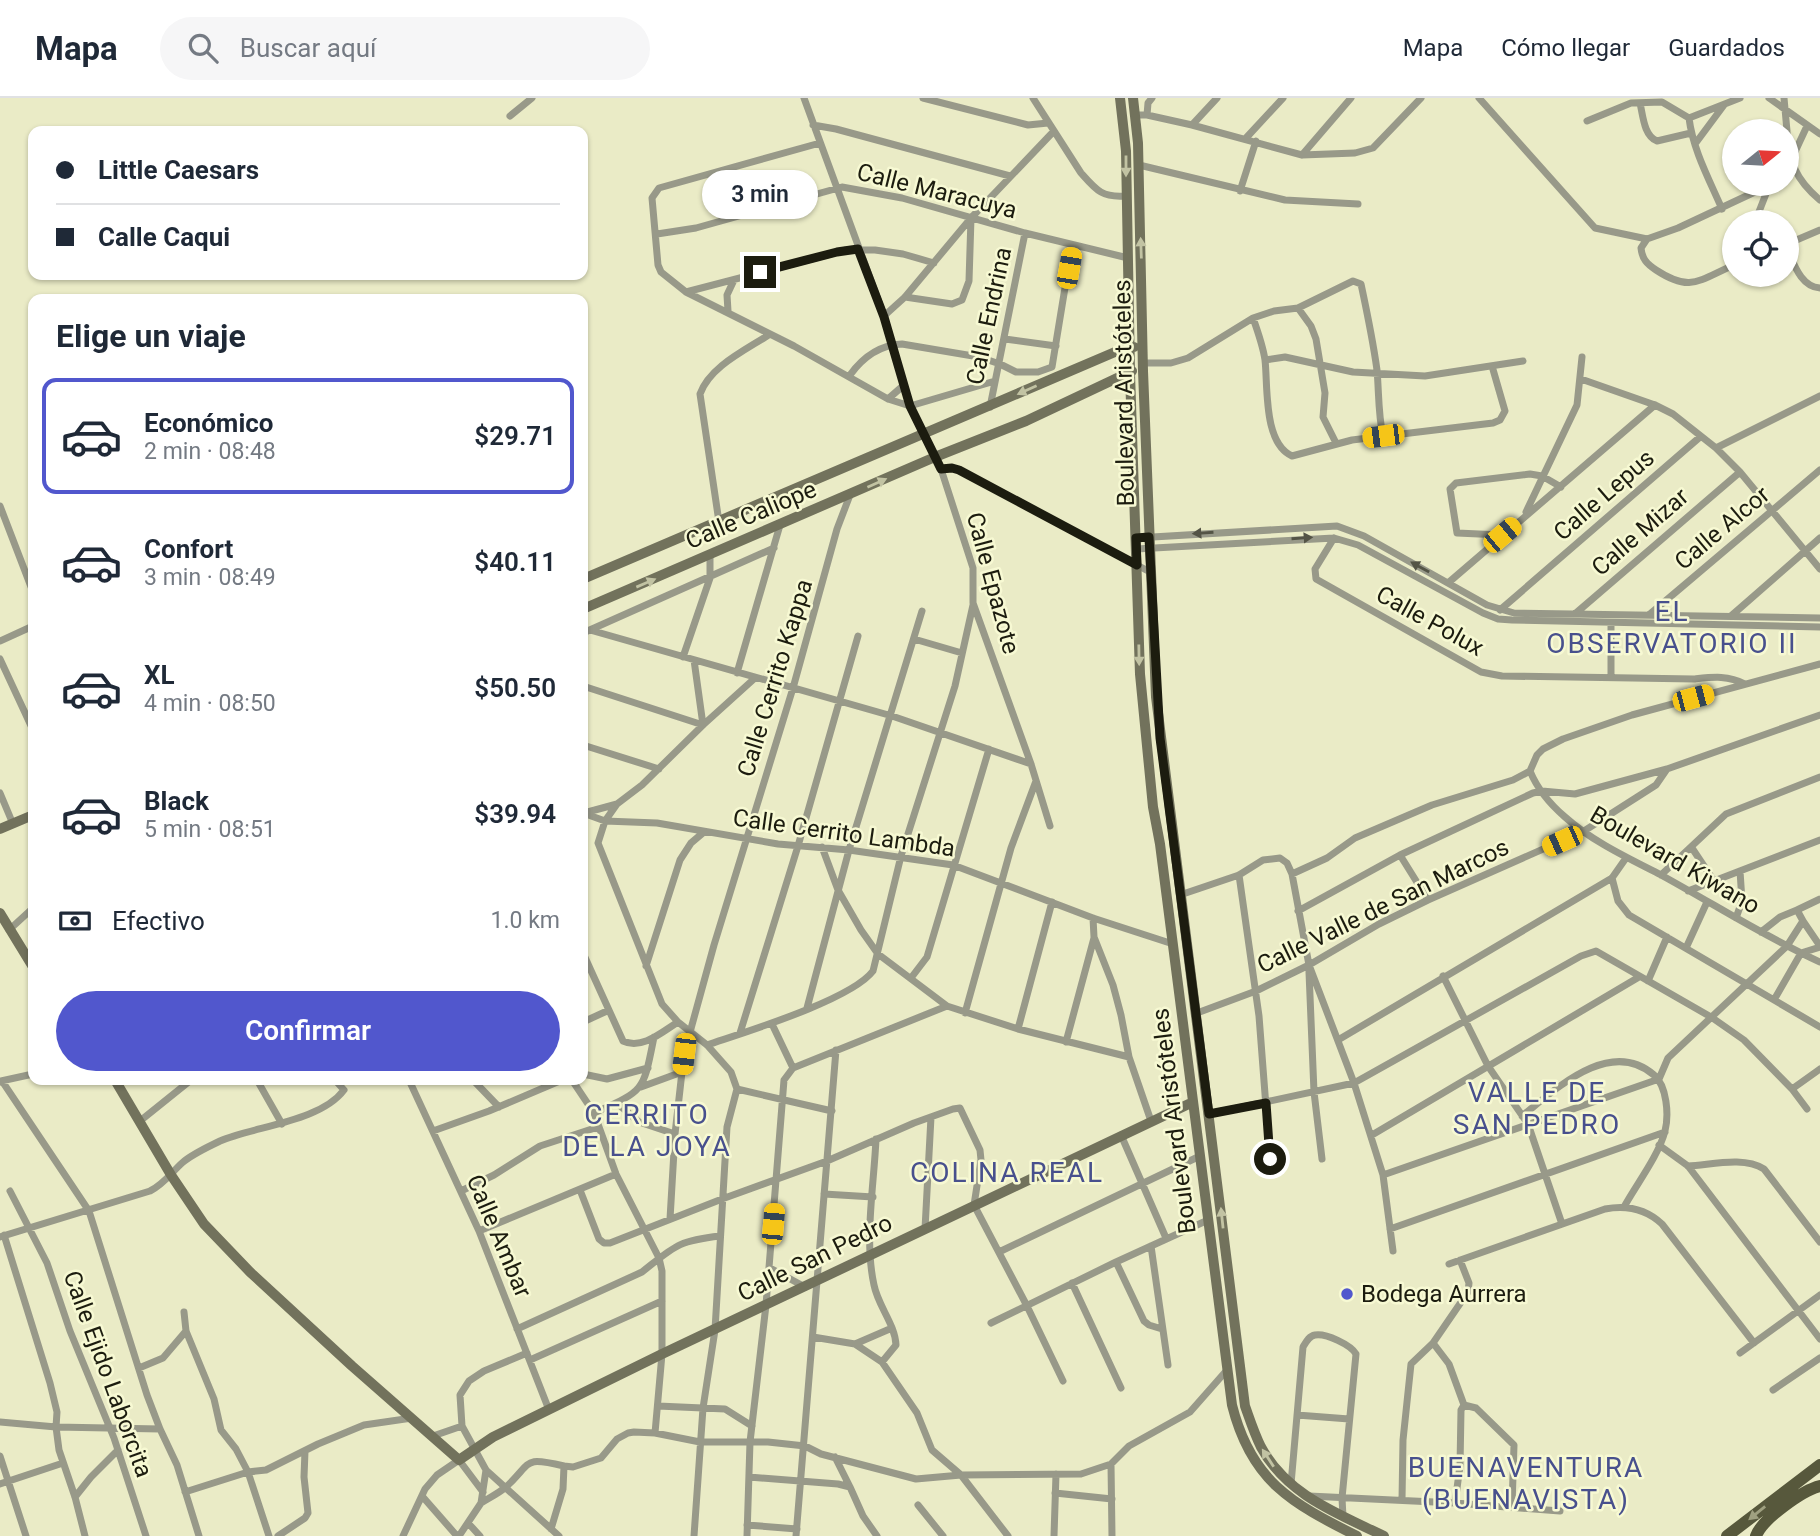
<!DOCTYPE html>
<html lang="es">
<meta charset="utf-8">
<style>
:root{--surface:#fff;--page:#f6f6f7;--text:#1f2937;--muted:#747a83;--line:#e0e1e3;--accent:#5157cd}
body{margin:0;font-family:Roboto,sans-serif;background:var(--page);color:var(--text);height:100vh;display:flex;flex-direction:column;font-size:26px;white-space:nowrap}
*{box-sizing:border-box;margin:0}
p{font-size:23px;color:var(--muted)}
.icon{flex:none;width:38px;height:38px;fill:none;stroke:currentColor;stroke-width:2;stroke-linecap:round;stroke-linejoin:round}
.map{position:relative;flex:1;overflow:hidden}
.panel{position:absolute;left:28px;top:196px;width:560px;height:791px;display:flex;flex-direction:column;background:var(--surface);border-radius:14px;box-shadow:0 2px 5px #0004}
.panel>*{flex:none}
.banner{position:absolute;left:28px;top:28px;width:560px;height:154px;border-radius:14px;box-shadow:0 2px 5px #0004;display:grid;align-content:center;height:154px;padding:0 28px;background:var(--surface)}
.needle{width:46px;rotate:72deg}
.controls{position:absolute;left:1722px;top:21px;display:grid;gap:14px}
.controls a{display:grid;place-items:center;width:77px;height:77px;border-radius:50%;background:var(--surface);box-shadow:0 2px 5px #0004;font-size:35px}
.end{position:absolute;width:32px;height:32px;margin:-16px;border:9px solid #1c1c0f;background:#fff;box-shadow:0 0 0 4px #fff}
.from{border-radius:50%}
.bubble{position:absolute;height:49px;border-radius:24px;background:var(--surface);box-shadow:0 2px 5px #0004;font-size:23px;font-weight:600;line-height:49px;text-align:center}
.car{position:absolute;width:21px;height:42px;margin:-21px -10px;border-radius:9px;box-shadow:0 0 5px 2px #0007;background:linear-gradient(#f5c518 24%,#345 0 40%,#f5c518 0 76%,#345 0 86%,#f5c518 0)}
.banner b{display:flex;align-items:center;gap:24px;height:66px;font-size:26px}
.banner b+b{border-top:2px solid var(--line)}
.banner i{width:18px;height:18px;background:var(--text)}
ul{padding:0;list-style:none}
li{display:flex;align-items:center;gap:21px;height:116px;margin:0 14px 10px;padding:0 14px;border:4px solid transparent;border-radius:14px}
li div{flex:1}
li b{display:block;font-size:26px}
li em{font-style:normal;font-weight:600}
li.on{border-color:var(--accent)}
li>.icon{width:63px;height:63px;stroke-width:1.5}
h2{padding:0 28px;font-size:32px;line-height:84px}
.pay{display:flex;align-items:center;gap:18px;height:77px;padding:0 28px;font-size:26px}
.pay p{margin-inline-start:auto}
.button{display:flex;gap:14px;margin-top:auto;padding:14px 28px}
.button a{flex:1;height:80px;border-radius:42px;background:var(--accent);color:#fff;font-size:28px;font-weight:600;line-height:80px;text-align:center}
header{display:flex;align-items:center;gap:42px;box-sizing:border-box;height:98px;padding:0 35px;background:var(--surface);border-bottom:2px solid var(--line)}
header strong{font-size:33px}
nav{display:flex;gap:38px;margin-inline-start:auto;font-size:24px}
.search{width:490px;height:63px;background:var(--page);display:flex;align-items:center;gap:18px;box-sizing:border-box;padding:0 24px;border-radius:38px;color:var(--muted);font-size:26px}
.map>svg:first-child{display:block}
</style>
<header>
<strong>Mapa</strong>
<div class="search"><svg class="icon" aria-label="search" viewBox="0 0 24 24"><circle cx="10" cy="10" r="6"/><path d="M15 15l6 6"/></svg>Buscar aquí</div>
<nav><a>Mapa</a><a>Cómo llegar</a><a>Guardados</a></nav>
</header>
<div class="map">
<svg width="1820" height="1438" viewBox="0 0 1820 1438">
<rect width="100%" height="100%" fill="#eaebc6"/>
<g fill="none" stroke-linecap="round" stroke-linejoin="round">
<path stroke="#989989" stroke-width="7" d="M804,0L884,218L910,308L941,371L973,470V505L1031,666L1050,728
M923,0L1028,27L1048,25
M1033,0L1081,75C1096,92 1102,100 1126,98
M1479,0L1595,130L1647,141L1678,130L1772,86
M1769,0L1820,36
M1784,0L1787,33
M1640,5C1643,18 1644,38 1657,43L1691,35
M1135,17H1147L1192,27L1302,57L1355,55L1373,50L1421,0
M1147,17L1148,5L1152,0
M510,18L532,0
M1689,20C1693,52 1709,81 1722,111
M1587,23L1631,5L1662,4L1689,20L1740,0
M813,27L836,31L1010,78
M1192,27L1217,0
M1787,34C1790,65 1795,81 1820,102
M1246,40L1283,0
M820,45L659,90L652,100L658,167L661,174L686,194L794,248L888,301L910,308L995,283
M1695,46L1724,7
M1302,57L1351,0
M1139,67L1285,102L1358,106
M1787,71L1807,28
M1240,93L1256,43
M1755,124L1769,88
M657,136L696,130L842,89L902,100L1025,135L1128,160
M1647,141L1641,150C1642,161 1647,166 1656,172C1691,195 1699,182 1734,167
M1787,146L1820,132
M1787,151C1794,166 1801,189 1820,190
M686,194L846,152H875L903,156L934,165
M905,199L952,206L962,202L969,183L971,120
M1298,210L1311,228L1316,241L1325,295L1323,319L1336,345
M728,213L727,197L734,182
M884,218L905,199L971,120L1054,33
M1253,220C1258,234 1263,248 1265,262C1268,288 1263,345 1292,358L1352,342L1493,325L1500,322L1505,313L1492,268
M1005,241L1056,248
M1265,262L1285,259L1353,274L1425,278L1523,263
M1143,265H1171L1188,260L1253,220L1274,213L1298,210L1353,183L1361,186C1367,214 1373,243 1377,272C1379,294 1378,316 1383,338
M850,277C863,259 879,247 902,246L979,259L1000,266L1016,274H1038L1052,269L1072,147
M1581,281L1655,307L1673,316L1716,350L1740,374L1820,471
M888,301L904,287
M990,309L1025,135
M1716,350L1820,298
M941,371L952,370L959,372L1150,474
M0,408L33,494
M1526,414L1577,307L1582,259
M719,424L700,296C710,268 746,252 770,236
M1501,437L1457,435L1450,391L1456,385L1530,376L1542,378L1561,389
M1136,440L1337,428L1364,438L1487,507L1514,515L1820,520
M1334,440L1315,471L1316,481L1481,574L1502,578L1694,581C1713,579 1728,577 1745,586
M1136,451L1334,440L1358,447L1483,515L1498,521L1512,522L1820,529
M1448,485L1655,307
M1500,512L1700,339
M1576,515L1740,374
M1650,516L1820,372
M1731,518L1820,440
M590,532L892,618L1031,666
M583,535L774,450
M914,541L962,555
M0,543L33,528
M683,559L710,480V457
M0,561L33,632
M737,575L780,427
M1611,579V525
M583,588L703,627L694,562
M583,647L659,671
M1530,673C1537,690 1551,707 1565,719C1593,744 1628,760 1661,777C1714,806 1765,839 1820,864
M1530,673L1537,657L1543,651L1563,641L1632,617L1820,566
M0,695L13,726
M583,715L605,723L657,725L778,746L849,752L953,767L1093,820L1173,846
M584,715L617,706
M822,749L838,792L861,832L878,856L947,908L1018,931L1129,959
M1692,750L1714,783
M1400,757L1428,802
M1292,776L1327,760L1355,740L1432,707L1513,682L1530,673
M1239,777L1259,918L1270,1061
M1661,777L1726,716L1820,679
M1612,780L1618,803L1629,817L1820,929
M1688,793L1820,742
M1180,797L1239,777L1263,762L1280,760L1287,765L1292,776L1309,867L1354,985L1383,1077L1393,1153
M1298,813L1400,757L1533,695L1542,693L1575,696L1667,671
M1093,820L1094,839L1113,887L1121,917L1129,959L1151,1023
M1736,820L1742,803L1740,773
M1803,823L1820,848
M9,832L33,810
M1761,834L1780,819L1797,812
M1686,850L1707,804
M583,855L623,943C642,952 662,934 678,924
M646,868L680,762L691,745L704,734
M1309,874L1314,994L1322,1061
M1443,878L1488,968L1528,1026L1562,1126
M911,880L927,859L989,651
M1648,883L1667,839
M1774,902L1801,855L1820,849
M807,910L849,752L922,513
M965,915L1011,750L1036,683
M1197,915L1256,893L1309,867L1379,826L1428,802L1584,733L1656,687L1667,671L1820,617
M583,924L607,913
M772,926L793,970
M1018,931L1052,804
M740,935L798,748L858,538
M1338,942L1612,780L1626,760
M1066,944L1094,840
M707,947C745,934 851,902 873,873L901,758L955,588L973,507
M583,976L607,981L648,970
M1659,981L1668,960L1787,848L1803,823L1797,812L1820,801
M257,982L282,1026
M335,982L344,992
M409,982L479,1133L549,1312
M473,982L499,1009
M572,982L594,1015L616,1076L659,1160L662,1173V1256L655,1335
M1,983L33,976
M0,984L2,983L89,1113L147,1297L160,1331L177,1367L199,1438
M641,989L682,974
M737,991L832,1013
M1792,991L1820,971
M617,1005L639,1024L675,1036
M594,1015C645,992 643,994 654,939
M1209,1016L1354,985L1581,858L1596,853L1711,919L1744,942L1792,991L1807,1011
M1522,1018C1556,991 1610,939 1654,977C1667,988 1669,1017 1665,1033C1659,1057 1636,1087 1624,1109
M140,1023L191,982
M433,1033L489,1013L562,982
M1121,1037L1166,1140
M1372,1037L1639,879
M876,1041C874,1087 864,1142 874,1187C878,1208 895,1226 896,1247L882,1264
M1659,1047L1688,1068L1820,1241
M1688,1068C1711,1067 1743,1058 1764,1071L1820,1144
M1383,1077L1659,981
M580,1092L599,1141L604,1145H610L722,1101L827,1063L914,1025L953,1011L960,1010L980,1052L981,1062L974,1107L1027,1208L1063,1283
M10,1093L47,1165L70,1233L114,1340L146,1438
M461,1093L494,1077L540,1048L598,1029
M824,1096L873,1099
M670,1121L675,1036L684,956L714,847L793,590L837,431L850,397
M925,1131L931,1019
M1390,1131L1665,1034
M479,1133L616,1076
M4,1137L50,1285L57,1314L56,1329L59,1352L75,1399L85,1438
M0,1139L150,1093C164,1086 171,1075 182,1065C192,1056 208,1049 220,1043C255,1028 320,1024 344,992
M1151,1148L1168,1267
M999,1154L1200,1058
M1116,1164L1144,1223L1149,1227L1162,1231
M1449,1166L1605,1111C1626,1107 1646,1111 1662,1126L1754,1245
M770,1170L805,1189
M1072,1185L1121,1290
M184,1214L186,1233L214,1301L221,1332L236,1351L248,1374L269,1438
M991,1225L1116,1164L1208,1122
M517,1231L642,1174C675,1148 677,1143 720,1138
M813,1239L855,1246L892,1230
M1433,1245L1449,1266L1464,1307L1461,1312L1460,1368L1455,1405
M855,1246L882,1264L917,1315L932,1352L961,1377L1008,1438
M527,1255L484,1273L469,1283L460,1297L462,1328L486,1372L559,1438
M1740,1255L1820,1197
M530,1262L662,1203
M139,1270L163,1260L186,1233
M1773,1292L1820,1260
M1464,1307L1476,1310L1514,1347L1512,1409
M658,1308L725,1311L752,1328
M1297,1317L1349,1321
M0,1324L56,1329L160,1331
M433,1338L462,1328
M0,1358L26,1438
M835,1359L850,1389
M749,1379L838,1386L850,1389L863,1418L877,1438
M0,1386L63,1365
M1291,1386L1303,1249C1306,1244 1309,1238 1315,1237C1326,1235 1351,1247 1356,1256L1342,1400L1343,1419
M185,1394L248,1374L266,1372L318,1346L364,1327L412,1320
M1055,1395L1112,1401
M422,1398L457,1438
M1309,1398L1455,1405L1560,1413
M75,1399L91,1379L118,1352
M1402,1402L1403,1342L1411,1266L1433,1245L1468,1194L1469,1185L1460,1162
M481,1405C489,1400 499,1395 506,1389C533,1364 522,1358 564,1368
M918,1407L943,1438
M468,1425L480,1438
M747,1427L797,1431
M551,1431L563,1391L564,1368L573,1369L601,1360L617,1341L628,1335L634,1334L655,1335L700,1344H768L805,1348L821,1356L916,1381L961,1377L1081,1376L1111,1366
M278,1438L305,1420L308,1415L304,1379L305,1353
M403,1438L425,1391L437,1377L459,1362L483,1394
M459,1438L481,1405L486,1372
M694,1438L703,1310L715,1232L727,1029L737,991L731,974L707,947L678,924L662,906L598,745L605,723L617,706L642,687L703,627L755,580
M747,1438L750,1344L766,1207L784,982L793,970L947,908
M796,1438L836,952
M1054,1438L1056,1376
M1112,1438L1111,1366L1129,1348L1190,1314L1227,1272"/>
<path stroke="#72725c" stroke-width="10" d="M1120,0L1126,53L1130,275L1140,576L1153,709L1160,746L1232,1307C1251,1383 1291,1405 1357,1438
M1133,0L1138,45L1143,273L1156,599L1245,1308C1250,1322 1254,1335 1261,1349C1287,1397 1337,1415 1384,1438
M583,481L1115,254L1130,248L1134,249
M583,511L935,359L1026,323L1132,273
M0,731L33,717
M0,815L33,869
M115,982L171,1077L204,1126L250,1174L352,1268L459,1362L493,1339L662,1256L1193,1004"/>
<path stroke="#57583c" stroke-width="12" d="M1727,1438L1820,1367
M1756,1438C1762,1421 1803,1392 1820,1388"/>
</g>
<defs><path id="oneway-solid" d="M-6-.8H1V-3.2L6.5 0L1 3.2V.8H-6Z" transform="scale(1.75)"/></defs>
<g fill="#c2c3a3">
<use href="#oneway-solid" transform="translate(1126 68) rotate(90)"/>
<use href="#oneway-solid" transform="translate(1141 150) rotate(-92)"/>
<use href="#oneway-solid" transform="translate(1027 292) rotate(156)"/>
<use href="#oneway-solid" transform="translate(877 385) rotate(-24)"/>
<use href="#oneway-solid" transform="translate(646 485) rotate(-23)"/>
<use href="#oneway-solid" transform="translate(1139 557) rotate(89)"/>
<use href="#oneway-solid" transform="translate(1222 1120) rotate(-96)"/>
<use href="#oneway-solid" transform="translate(1268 1360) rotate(-123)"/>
</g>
<g fill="#545446">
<use href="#oneway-solid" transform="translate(1203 435) rotate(176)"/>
<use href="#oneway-solid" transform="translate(1302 440) rotate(-4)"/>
<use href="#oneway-solid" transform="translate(1420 469) rotate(-151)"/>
</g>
<use fill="#9fa080" href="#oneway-solid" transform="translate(1757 1415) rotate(141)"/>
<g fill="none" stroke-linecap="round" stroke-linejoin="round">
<path stroke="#1c1c0f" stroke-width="9" d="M760,174L837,154L858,151L884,219L910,308L941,371L952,370L959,372L1137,467L1136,440L1149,439L1160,640L1209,1016L1266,1005L1270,1061"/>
</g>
<circle fill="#5157cd" stroke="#f7f9d3" stroke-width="2.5" cx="1347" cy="1196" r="7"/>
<g text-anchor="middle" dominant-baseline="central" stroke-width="5" stroke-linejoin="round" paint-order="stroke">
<g font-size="24" fill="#1c1c0f" stroke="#f7f9d3">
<text transform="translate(937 93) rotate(14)">Calle Maracuya</text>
<text transform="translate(989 218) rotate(-78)">Calle Endrina</text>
<text transform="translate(1124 295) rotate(-91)">Boulevard Aristóteles</text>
<text transform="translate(1604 397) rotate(-41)">Calle Lepus</text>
<text transform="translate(751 417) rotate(-23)">Calle Caliope</text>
<text transform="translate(1722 430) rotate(-40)">Calle Alcor</text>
<text transform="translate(1640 434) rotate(-41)">Calle Mizar</text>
<text transform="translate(993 485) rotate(75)">Calle Epazote</text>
<text transform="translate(1430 523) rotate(29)">Calle Polux</text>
<text transform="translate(775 580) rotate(-73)">Calle Cerrito Kappa</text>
<text transform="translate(844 735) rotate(8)">Calle Cerrito Lambda</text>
<text transform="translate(1675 762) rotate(30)">Boulevard Kiwano</text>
<text transform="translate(1383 808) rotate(-26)">Calle Valle de San Marcos</text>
<text transform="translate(1174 1023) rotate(-97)">Boulevard Aristóteles</text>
<text transform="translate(499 1138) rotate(67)">Calle Ambar</text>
<text transform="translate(815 1160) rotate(-26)">Calle San Pedro</text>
<text transform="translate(108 1276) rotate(70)">Calle Ejido Laborcita</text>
</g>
<g font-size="24" fill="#1c1c0f" stroke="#f7f9d3" text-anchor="start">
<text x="1361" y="1196">Bodega Aurrera</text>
</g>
<g font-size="28" letter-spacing="2" fill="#48508d" stroke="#f7f9d3">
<text x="1672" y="513">EL<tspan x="1672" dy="32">OBSERVATORIO II</tspan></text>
<text x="1537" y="994">VALLE DE<tspan x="1537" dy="32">SAN PEDRO</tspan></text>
<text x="647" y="1016">CERRITO<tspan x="647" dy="32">DE LA JOYA</tspan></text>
<text x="1007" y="1074">COLINA REAL</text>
<text x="1526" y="1369">BUENAVENTURA<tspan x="1526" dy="32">(BUENAVISTA)</tspan></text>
</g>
</g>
</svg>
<div class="controls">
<a><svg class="needle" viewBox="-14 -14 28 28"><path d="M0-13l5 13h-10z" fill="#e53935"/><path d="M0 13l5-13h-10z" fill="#747a83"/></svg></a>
<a><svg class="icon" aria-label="locate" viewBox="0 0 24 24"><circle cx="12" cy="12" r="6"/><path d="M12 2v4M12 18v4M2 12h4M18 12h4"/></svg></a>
</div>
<i class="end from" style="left:1270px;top:1061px"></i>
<i class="end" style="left:760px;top:174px"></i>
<div class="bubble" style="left:702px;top:72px;width:116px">3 min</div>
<i class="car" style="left:1069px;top:170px;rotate:10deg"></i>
<i class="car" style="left:1383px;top:338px;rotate:263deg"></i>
<i class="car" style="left:1502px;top:437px;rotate:50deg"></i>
<i class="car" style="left:1693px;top:600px;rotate:75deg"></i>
<i class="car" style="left:1562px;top:743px;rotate:246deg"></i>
<i class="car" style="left:684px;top:956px;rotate:187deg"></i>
<i class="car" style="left:773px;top:1126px;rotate:5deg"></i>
<div class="banner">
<b><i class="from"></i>Little Caesars</b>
<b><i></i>Calle Caqui</b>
</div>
<section class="panel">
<h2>Elige un viaje</h2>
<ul>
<li class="on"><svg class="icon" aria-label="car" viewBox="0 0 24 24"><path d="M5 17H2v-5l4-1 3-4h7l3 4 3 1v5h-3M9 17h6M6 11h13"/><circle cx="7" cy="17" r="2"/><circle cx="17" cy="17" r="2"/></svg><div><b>Económico</b><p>2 min · 08:48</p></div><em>$29.71</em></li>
<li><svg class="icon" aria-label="car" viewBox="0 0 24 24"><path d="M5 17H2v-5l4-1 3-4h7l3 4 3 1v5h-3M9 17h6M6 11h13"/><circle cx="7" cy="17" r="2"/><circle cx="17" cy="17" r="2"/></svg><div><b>Confort</b><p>3 min · 08:49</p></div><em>$40.11</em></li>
<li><svg class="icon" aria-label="car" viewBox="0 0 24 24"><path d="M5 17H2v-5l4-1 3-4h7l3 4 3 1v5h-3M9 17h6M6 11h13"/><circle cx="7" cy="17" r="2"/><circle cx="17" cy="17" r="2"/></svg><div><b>XL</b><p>4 min · 08:50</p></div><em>$50.50</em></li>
<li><svg class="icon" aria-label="car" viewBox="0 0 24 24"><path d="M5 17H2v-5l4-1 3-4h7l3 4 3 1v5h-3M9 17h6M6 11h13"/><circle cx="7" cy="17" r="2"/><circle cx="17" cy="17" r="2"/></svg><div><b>Black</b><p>5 min · 08:51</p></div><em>$39.94</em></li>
</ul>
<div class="pay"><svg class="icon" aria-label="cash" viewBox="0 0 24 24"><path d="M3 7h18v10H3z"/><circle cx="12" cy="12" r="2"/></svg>Efectivo<p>1.0 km</p></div>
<div class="button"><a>Confirmar</a></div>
</section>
</div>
